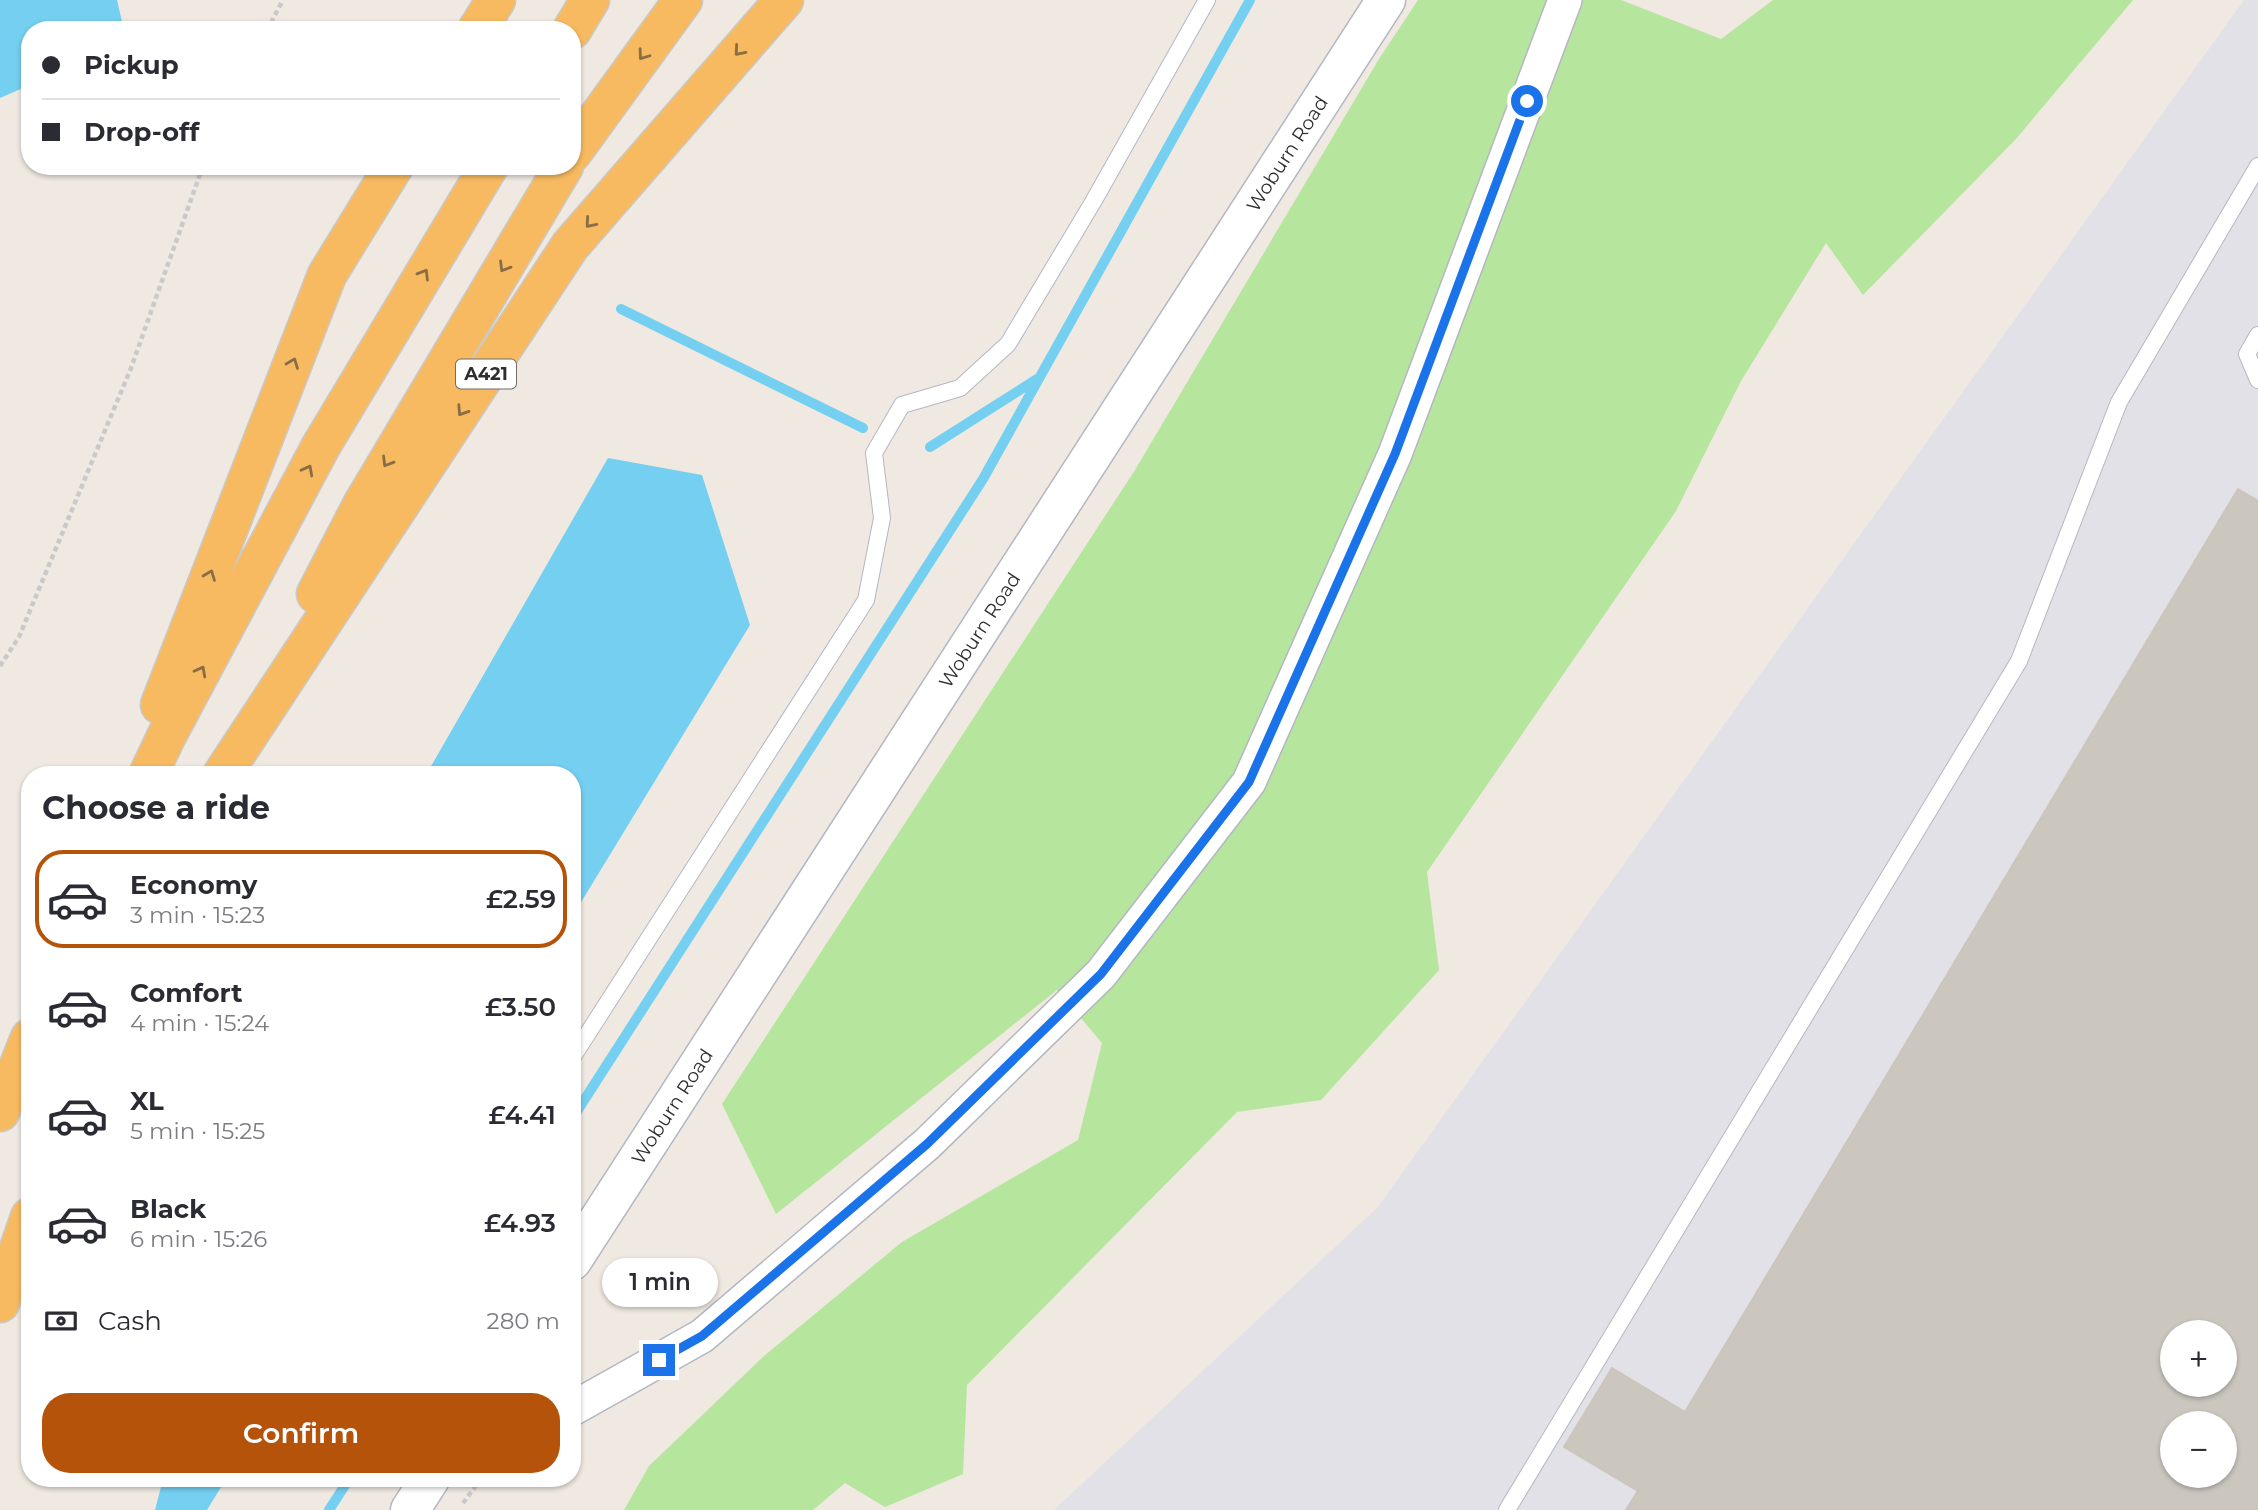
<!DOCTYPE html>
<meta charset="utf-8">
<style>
:root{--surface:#fff;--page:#f7f7f7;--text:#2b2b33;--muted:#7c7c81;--line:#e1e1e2;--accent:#b45309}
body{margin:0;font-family:Montserrat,sans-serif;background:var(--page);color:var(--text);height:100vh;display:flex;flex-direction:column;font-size:26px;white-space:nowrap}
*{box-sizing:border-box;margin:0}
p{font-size:23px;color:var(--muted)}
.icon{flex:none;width:38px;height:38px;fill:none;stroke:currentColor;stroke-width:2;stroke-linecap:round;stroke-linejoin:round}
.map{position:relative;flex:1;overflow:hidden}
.side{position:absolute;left:21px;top:766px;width:560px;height:721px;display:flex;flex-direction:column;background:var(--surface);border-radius:28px;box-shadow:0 2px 5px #0004}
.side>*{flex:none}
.hud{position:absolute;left:21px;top:21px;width:560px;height:154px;border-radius:28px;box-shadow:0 2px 5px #0004;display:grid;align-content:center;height:154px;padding:0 21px;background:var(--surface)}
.fabs{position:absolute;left:2160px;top:1320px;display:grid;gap:14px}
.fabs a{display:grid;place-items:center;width:77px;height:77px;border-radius:50%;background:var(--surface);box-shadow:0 2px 5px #0004;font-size:35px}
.end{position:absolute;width:32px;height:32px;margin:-16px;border:9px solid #1a73e8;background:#fff;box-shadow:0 0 0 4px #fff}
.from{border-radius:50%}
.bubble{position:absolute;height:49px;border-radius:24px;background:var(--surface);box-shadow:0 2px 5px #0004;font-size:23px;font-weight:600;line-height:49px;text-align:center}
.hud b{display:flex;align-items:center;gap:24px;height:66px;font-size:26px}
.hud b+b{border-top:2px solid var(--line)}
.hud i{width:18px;height:18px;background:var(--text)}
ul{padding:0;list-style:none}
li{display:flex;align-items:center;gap:21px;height:98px;margin:0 14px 10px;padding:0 7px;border:4px solid transparent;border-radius:28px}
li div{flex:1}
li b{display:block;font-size:26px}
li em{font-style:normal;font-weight:600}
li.on{border-color:var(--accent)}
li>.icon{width:63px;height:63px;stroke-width:1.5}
h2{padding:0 21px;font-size:32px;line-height:84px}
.pay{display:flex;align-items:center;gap:18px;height:77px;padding:0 21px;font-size:26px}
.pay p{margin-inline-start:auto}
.action{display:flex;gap:14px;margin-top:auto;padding:14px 21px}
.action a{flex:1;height:80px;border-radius:28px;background:var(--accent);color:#fff;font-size:28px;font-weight:600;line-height:80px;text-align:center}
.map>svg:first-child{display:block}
</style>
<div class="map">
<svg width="2258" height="1510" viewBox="0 0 2258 1510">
<rect width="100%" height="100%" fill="#efe9e1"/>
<path fill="#e3e1e8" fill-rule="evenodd" d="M2244,0H2258V1510H1054L1378,1207ZM2172,1332H2224V1384H2172ZM2172,1423H2224V1475H2172Z"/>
<path fill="#b6e59e" d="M1418,0H1621L1721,39L1773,0H2133L2015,140L1863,295L1826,243L1741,381L1676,511L1427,872L1439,970L1321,1100L1237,1112L967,1385L963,1474L885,1507L845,1483L813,1510H624L649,1466L764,1356L902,1242L1078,1140L1102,1043L1057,990L776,1214L722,1104L1135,470L1379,59Z"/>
<path fill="#75cff0" d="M0,0H117L124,30H30V85L0,98Z
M608,458L702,475L750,625L572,917V775H426Z
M163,1479H226L207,1510H155Z"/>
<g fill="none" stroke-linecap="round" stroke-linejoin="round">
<path stroke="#75cff0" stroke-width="10" d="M621,309L863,428
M930,447L1037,379
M572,1119L983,479L1250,0
M329,1510L349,1479"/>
</g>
<path fill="#cbc7bf" stroke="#cbc5ba" stroke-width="2" fill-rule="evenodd" d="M2238,489L2258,501V1510H1626L1638,1491L1564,1447L1612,1368L1685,1412ZM2172,1332H2224V1384H2172ZM2172,1423H2224V1475H2172Z"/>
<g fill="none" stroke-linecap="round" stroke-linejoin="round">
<g stroke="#b4b7c1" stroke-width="18">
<path id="service" d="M2258,335L2247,354L2258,380
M572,1058L866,600L882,518L874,453L902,405L960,388L1008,344L1093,202L1207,0
M1507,1510L2019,661L2119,402L2258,166"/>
</g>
<g stroke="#b4b7c1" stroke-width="36">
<path id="minor" d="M572,1409L702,1336L927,1144L1101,974L1249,782L1395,454L1565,0"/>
</g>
<g stroke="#b4b7c1" stroke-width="41">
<g id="tertiary">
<path id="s1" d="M572,1261L1386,0"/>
<path d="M410,1510L430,1479"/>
</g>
</g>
<g stroke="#c9c9c9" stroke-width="41">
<path id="trunk" d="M477,30L496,0
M572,30L590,0
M572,153L683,0
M316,594L362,505L564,166
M160,705L327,275L394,166
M148,775L166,737L321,446L489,166
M222,775L570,246L784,0
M0,1112L30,1038
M0,1303L30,1217"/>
</g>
<path stroke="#c9c9c9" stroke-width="4.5" stroke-dasharray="5 3.5" stroke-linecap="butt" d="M267,30L283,0
M0,666L19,637L131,368L203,166
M463,1503L481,1479"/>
<use href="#service" stroke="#fff" stroke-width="16"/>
<use href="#minor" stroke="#fff" stroke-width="33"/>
<use href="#tertiary" stroke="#fff" stroke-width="38"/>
<use href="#trunk" stroke="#f8ba60" stroke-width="38"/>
</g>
<defs><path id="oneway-chevron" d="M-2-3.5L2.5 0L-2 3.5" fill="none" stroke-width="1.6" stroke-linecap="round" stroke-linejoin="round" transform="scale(1.75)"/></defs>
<g stroke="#896d44">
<use href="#oneway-chevron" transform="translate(739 51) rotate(131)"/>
<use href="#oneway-chevron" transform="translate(643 55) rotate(126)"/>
<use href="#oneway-chevron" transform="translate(590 223) rotate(131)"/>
<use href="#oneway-chevron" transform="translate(504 267) rotate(121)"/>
<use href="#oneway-chevron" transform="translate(424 274) rotate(-59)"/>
<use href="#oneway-chevron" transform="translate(293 363) rotate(-69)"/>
<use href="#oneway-chevron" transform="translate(462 411) rotate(123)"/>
<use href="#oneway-chevron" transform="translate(387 462) rotate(121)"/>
<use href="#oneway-chevron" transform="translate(308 470) rotate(-62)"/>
<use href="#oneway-chevron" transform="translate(210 575) rotate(-69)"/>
<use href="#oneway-chevron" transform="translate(201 671) rotate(-62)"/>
</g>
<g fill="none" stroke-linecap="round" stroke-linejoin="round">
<path stroke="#1a73e8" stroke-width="9" d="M659,1360L702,1336L927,1144L1101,974L1249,782L1395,454L1527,101"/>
</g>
<g text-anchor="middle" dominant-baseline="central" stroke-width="5" stroke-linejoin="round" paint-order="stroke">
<rect fill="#fff" stroke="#6d6d6d" stroke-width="2" x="456" y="359.5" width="60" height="29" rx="5"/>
<g font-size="18" font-weight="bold" fill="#2e2e2e">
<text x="486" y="374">A421</text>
</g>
<g font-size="19" fill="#2e2e2e" stroke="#fff">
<text stroke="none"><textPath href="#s1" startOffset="1318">Woburn Road</textPath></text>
<text stroke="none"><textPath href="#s1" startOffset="751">Woburn Road</textPath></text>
<text stroke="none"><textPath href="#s1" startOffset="184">Woburn Road</textPath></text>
</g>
</g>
</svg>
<div class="fabs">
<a>+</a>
<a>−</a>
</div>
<i class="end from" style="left:1527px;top:101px"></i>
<i class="end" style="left:659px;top:1360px"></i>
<div class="bubble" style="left:602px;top:1258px;width:116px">1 min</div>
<div class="hud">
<b><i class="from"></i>Pickup</b>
<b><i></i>Drop-off</b>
</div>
<section class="side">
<h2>Choose a ride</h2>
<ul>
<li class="on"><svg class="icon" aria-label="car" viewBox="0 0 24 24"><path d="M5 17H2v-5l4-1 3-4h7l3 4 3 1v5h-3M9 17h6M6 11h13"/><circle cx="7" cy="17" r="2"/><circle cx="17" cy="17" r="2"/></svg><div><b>Economy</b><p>3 min · 15:23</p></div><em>£2.59</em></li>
<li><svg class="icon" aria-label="car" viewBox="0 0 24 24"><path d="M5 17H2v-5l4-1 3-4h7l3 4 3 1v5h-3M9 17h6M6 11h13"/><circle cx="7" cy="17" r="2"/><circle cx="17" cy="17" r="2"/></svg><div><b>Comfort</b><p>4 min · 15:24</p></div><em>£3.50</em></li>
<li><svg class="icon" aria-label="car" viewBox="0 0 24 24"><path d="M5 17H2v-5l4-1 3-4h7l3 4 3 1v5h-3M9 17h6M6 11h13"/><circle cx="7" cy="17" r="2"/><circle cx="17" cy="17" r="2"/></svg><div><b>XL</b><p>5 min · 15:25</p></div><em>£4.41</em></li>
<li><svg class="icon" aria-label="car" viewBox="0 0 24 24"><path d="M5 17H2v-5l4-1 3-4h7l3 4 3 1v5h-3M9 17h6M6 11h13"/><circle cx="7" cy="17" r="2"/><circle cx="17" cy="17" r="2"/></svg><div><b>Black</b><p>6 min · 15:26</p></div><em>£4.93</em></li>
</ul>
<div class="pay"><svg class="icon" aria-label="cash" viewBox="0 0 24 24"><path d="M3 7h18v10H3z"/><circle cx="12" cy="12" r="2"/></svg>Cash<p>280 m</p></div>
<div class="action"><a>Confirm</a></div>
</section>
</div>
